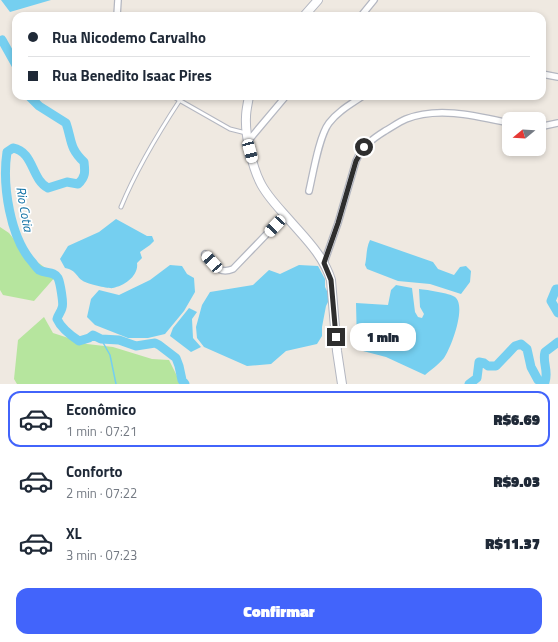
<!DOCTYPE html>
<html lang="pt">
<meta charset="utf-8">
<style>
:root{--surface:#fff;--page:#f2f2f3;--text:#1f2937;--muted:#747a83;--line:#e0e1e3;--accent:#4264fb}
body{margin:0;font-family:"Titillium Web",sans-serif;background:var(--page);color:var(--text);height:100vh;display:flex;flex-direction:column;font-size:15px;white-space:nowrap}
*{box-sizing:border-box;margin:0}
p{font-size:13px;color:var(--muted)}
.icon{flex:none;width:22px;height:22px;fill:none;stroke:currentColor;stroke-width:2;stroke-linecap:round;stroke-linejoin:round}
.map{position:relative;height:384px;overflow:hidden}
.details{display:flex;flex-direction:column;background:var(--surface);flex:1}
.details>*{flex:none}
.banner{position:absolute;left:12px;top:12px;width:534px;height:88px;border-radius:12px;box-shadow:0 2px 6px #0003;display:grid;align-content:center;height:88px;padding:0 16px;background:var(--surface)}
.needle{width:26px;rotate:252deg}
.fabs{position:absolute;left:502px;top:112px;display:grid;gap:8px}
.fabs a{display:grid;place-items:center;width:44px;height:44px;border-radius:8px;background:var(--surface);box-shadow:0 2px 6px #0003;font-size:20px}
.end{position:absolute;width:18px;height:18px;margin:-9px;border:5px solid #2e2e2e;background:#fff;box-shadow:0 0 0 2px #fff}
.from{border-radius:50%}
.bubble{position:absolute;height:28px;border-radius:12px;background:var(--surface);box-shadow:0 2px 6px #0003;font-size:13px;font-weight:800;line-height:28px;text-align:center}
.car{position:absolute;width:12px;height:24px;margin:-12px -6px;border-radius:5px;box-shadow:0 0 3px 1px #0007;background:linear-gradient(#fff 24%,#345 0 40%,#fff 0 76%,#345 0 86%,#fff 0)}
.banner b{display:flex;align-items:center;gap:14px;height:38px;font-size:15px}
.banner b+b{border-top:1px solid var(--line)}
.banner i{width:10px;height:10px;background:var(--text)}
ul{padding:7px 0 0;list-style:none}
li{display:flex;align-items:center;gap:12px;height:56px;margin:0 8px 6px;padding:0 8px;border:2px solid transparent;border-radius:12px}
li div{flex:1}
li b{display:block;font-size:15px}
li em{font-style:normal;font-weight:800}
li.current{border-color:var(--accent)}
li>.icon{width:36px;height:36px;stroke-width:1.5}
.primary-button{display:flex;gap:8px;margin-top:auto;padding:8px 16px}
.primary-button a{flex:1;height:46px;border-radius:12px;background:var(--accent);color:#fff;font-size:16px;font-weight:800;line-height:46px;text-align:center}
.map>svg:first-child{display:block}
</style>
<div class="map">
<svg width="558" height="384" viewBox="0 0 558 384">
<rect width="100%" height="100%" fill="#efe9e1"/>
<path fill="#b6e59e" d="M0,227L9,233L24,252L56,276L34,301L3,295L0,290Z
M44,317L53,333L87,344L113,347L152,359L169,360L181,384H17L14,379L18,340Z"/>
<path fill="#75cff0" d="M1,0H51L10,12Z
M116,219L147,236H152L154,241L150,245L140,252L142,258L137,263C139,276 124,286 113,288C109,289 89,284 85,282C76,278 77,270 65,268L60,259L68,246L99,232Z
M370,240L433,262L438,269L454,275L460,267L466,266L471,271L470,282L461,294L430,284L398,281L367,269L365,265C367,256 366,248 370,240Z
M170,265L182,266L187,274L194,278L195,292L184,311L165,334L148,338H128L95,325L87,317L91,299L99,290L119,295L150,280Z
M299,265L318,266L325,279V287L328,293V302L326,306L322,327V336L317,344L286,351L271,364L247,366L204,347L197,338L196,327L202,305L210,292L253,285L269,270L280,274Z
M396,285L412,288L415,312L418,317L422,318L424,314L420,307L419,289C428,290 449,293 455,297C467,306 451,348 444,358C439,364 431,370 425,375L386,357L363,351L357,345L356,303L388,305L391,290Z
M189,308L197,312L192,319L193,338L201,347L191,352L170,336L173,328Z"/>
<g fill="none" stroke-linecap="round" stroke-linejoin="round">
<path stroke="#75cff0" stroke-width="1.5" d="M101,339L110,355L116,384"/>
<path stroke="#75cff0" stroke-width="9" d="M0,41L2,40L16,65
M29,96L39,106L66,123C72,140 69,148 84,162C85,171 86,177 78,184L67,182L48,188C31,179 34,152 13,148L7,152C2,185 10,238 33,263C34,265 37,268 39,270C46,274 54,271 58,278C60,282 64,304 62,308C61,312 58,315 57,319C61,328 70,335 79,341L89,338L93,335L101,339L119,340L136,346L155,343L159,345L176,358L179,366L182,380L185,384
M558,289H556L551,301L558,313
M469,384L477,378L479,362L484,363L488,366H496L515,346L521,344L527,349L531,367L538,380L545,382C549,371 542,362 545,352L558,342"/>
<g stroke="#b4b7c1" stroke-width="5">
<path id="lane" d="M172,96L230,129L246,133
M121,207C137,168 157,135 180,100"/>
</g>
<g stroke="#b4b7c1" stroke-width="8">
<path id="street" d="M117,16L118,0
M361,16L374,0
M542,74L558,77
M539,127L558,123
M249,140L286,96
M309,191C313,174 319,136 329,123C338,111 351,104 363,96
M205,254C214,264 218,275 233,269L285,215
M324,263L338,223L356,161C362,147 372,139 385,131C392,127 399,122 406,119C438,106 477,116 509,123"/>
</g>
<g stroke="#b4b7c1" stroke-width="10">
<path id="secondary" d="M304,16L318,0
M249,96C248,103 246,110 246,117C245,135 252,166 260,182C267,197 281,210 292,223C307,240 324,257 331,280L337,351L342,384"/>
</g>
<use href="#lane" stroke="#fff" stroke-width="3"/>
<use href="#street" stroke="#fff" stroke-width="5.5"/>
<use href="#secondary" stroke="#fff" stroke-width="8"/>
</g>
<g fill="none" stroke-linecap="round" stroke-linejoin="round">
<path stroke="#2e2e2e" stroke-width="5" d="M336,337L331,280L324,263L338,223L356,161L364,147"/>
</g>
<g text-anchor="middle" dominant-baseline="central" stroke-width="3.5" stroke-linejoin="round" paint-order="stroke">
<g font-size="13" font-style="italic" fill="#0d6fa3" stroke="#fff">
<text transform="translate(25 209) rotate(80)">Rio Cotia</text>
</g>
</g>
</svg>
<div class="fabs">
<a><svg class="needle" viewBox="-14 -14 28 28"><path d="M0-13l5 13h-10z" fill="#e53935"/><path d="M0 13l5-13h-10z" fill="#747a83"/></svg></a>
</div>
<i class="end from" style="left:364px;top:147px"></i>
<i class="end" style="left:336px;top:337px"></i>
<div class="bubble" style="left:350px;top:323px;width:66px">1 min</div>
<i class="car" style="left:250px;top:151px;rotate:165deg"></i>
<i class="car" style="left:275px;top:226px;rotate:223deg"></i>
<i class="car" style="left:212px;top:262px;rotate:318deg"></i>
<div class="banner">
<b><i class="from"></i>Rua Nicodemo Carvalho</b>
<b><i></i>Rua Benedito Isaac Pires</b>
</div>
</div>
<section class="details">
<ul>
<li class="current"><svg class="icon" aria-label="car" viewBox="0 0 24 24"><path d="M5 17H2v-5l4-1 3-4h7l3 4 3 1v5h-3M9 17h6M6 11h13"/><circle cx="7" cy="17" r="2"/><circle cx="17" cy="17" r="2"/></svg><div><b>Econômico</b><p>1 min · 07:21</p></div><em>R$6.69</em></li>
<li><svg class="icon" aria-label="car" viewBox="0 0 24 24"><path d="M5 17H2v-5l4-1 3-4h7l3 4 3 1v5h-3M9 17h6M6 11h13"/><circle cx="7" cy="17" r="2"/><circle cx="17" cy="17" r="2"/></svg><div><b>Conforto</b><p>2 min · 07:22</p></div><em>R$9.03</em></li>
<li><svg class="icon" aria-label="car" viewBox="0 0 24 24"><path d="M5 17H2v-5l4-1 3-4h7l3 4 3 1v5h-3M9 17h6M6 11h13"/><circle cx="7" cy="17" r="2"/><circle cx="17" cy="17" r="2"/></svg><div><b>XL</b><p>3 min · 07:23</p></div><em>R$11.37</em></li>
</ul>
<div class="primary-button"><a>Confirmar</a></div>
</section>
